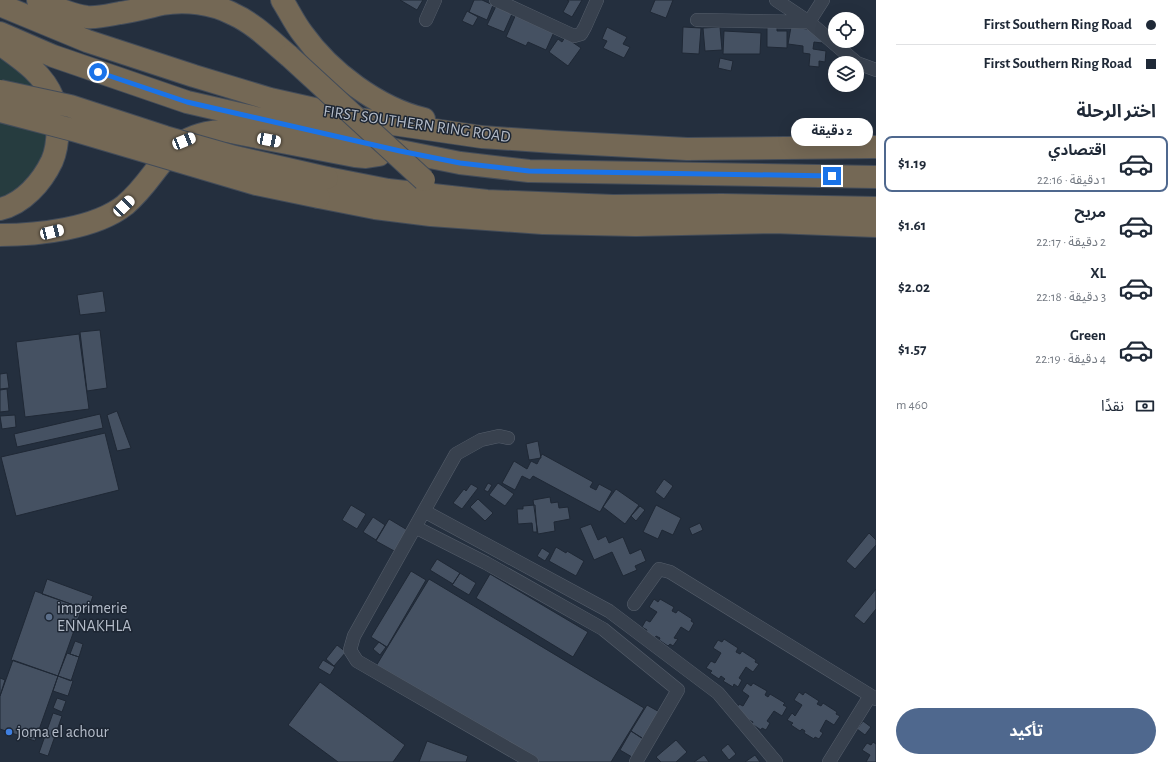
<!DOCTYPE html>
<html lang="ar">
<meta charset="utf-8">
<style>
:root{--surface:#fff;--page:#f2f2f3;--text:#1f2937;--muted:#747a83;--line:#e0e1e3;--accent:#4f688e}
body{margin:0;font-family:"Alegreya Sans","Noto Sans Arabic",sans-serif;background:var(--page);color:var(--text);direction:rtl;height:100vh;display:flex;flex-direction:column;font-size:15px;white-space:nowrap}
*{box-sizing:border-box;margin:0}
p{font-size:13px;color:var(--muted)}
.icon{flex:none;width:22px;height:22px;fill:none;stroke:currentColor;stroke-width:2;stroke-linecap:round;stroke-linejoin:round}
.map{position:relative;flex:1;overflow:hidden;direction:ltr}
.panel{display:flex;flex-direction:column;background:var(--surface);width:300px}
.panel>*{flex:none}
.banner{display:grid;align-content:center;height:88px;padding:0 20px;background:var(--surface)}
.tools{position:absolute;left:828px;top:12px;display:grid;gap:8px}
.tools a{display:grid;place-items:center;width:36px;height:36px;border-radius:50%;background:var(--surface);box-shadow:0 4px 16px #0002;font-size:20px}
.end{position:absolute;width:18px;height:18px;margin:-9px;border:5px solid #1a73e8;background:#fff;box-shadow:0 0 0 2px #fff}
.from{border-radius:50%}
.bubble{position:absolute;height:28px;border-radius:14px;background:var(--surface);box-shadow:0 4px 16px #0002;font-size:13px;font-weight:700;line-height:28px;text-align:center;direction:rtl}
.car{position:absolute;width:12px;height:24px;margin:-12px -6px;border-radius:5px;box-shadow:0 0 3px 1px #0007;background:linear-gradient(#fff 24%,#345 0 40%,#fff 0 76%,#345 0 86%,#fff 0)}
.banner b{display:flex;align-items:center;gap:14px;height:38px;font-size:15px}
.banner b+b{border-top:1px solid var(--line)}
.banner i{width:10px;height:10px;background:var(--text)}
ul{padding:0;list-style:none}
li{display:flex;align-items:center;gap:12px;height:56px;margin:0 8px 6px;padding:0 12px;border:2px solid transparent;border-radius:8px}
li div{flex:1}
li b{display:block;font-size:15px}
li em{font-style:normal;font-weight:700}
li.on{border-color:var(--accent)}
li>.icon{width:36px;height:36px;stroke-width:1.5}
h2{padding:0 20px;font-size:18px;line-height:48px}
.pay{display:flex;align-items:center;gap:10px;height:44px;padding:0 20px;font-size:15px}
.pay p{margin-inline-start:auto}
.action{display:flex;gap:8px;margin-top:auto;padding:8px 20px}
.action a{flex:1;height:46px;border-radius:24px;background:var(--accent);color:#fff;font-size:16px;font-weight:700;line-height:46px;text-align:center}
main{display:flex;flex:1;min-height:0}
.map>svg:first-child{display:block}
</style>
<main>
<section class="panel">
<div class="banner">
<b><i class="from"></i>First Southern Ring Road</b>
<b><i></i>First Southern Ring Road</b>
</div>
<h2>اختر الرحلة</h2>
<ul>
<li class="on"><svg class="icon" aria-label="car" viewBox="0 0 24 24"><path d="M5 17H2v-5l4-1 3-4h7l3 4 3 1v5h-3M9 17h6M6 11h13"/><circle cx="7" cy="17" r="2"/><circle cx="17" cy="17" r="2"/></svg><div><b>اقتصادي</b><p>1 دقيقة · 22:16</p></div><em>$1.19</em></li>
<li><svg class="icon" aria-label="car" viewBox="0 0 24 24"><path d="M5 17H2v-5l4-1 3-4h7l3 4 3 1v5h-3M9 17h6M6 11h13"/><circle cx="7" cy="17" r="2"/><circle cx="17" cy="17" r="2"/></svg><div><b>مريح</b><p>2 دقيقة · 22:17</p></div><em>$1.61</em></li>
<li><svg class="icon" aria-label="car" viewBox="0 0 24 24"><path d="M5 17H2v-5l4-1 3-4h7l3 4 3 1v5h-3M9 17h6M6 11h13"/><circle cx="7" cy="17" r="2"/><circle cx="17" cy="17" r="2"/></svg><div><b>XL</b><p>3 دقيقة · 22:18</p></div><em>$2.02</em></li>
<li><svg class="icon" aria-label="car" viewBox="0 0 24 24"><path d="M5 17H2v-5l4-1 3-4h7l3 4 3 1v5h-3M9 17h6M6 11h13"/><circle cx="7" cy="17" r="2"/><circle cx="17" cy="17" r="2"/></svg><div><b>Green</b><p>4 دقيقة · 22:19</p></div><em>$1.57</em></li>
</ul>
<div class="pay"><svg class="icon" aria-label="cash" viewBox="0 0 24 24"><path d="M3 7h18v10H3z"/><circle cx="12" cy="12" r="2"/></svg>نقدًا<p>460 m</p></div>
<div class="action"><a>تأكيد</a></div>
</section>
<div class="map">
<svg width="876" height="762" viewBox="0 0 876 762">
<rect width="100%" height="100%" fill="#242f3e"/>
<path fill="#263c3f" d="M0,53L29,71L52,111L46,161L22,188L0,199Z"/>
<path fill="#455162" stroke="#1f2835" d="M400,0H423L417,10Z
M474,0H482L493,5L487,20L469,12Z
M567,0H582L572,17L563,12L569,1Z
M655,0H673L666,18L650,12Z
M497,4L512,14L504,32L487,25Z
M467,11L478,17L473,26L462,21Z
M516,14L554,32L546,50L528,42L526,46L506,37Z
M607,27L627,37L623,44L630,47L624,58L603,48L607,41L602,39Z
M683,27L701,28L699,54L682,53Z
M720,27L722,50L705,51L703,28Z
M767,27H777V31H787V48L767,47Z
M791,27L824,31L822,43L814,42L813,49L826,51L825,62L819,61V67L809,66L810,54L803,53V46L788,44Z
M724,31L761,33L760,54H723Z
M565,37L581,48L568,66L549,52L558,39L562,42Z
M720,58L733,61L731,71L718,68Z
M103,291L106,312L80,315L77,295Z
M100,330L107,388L87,391L80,332Z
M79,334L89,409L25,417L16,342Z
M7,373L9,388L0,389V374Z
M7,389L9,411L0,412V390Z
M117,411L131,448L117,451L107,415Z
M100,414L103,428L17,447L14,434Z
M15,415L16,427L2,429L0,416Z
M105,433L119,490L16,516L1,457Z
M538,441L541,458L529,460L526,444Z
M542,454L593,482L590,487L596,490L599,484L612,491L600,512L533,476L530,480L522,476L515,490L502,483L514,461L527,469L531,461L537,464Z
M664,479L673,486L664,499L655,492Z
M488,483L492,485L488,492L484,490Z
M498,483L514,494L505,506L489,495Z
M471,484L478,488L462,509L453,503L464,489L466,491Z
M616,489L639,505L625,524L603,507Z
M550,497L551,503L558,502L559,508L568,507L570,519L554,522L555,531L538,534L533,500Z
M478,499L493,513L485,521L470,507Z
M351,505L366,514L357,529L342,520Z
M535,505L537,532H533L532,523L518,524L517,509H523V506Z
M656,505L681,518L673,535L662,530L658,539L643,532Z
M640,506L645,510L636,521L631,516Z
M373,517L385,525L376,540L363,532Z
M389,519L409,531L396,552L376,541Z
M700,523L703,530L692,535L689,528Z
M591,524L598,540L606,536L609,543L623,537L630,554L641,549L646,561L635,566L637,570L623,576L612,552L594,560L580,528Z
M869,533L876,540V545L855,569L846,561Z
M556,547L566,553L567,551L584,561L576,576L549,561Z
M542,548L550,553L545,561L537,556Z
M437,559L460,573L453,584L430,570Z
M411,571L426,580L387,647L371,637Z
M460,573L476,583L469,595L452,585Z
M490,574L588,632L573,657L476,598Z
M47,579L93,596L88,610L42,594Z
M429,579L644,708L611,762H537L376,666Z
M876,589V609L864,624L854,616Z
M35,591L82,608L58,676L11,660Z
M654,599L658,602L660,599L674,607L672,611L676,613L678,610L692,619L691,621L694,623L689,632L681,627L674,638L678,639L673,646L670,644L668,646L659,640L660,638L656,636L655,638L646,632L647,630L642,627L646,620L650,622L657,612L649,607Z
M724,639L738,648L736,652L740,654L742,651L756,660L755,662L759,664L753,672L746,667L739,678L742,680L738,687L734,684L733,687L723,681L725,679L721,676L719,679L710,673L712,671L706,668L711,661L715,663L721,653L713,648L718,640L722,642Z
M75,641L83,644L79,657L70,654Z
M379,642L386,647L380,655L373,649Z
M337,645L346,652L334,666L326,659Z
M67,653L79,657L71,681L58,676Z
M13,660L58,676L35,741L0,729V696Z
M323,660L335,667L330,675L318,668Z
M58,676L73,681L68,696L53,691Z
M0,678L5,680L0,696Z
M320,682L405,745L393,762H338L288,725Z
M747,683L751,686L753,683L767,691L765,695L768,697L770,694L785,703L783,705L787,707L782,716L774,711L767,721L770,723L766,730L762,728L761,730L752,724L753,722L749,720L748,722L735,711L739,704L743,706L749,696L742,691Z
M799,692L803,695L805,692L819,701L817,704L821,706L823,703L837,712L836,714L840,716L834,725L826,720L820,731L823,733L819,739L815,737L814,739L804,733L805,731L802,729L800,731L791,725L793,723L787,720L792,713L795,716L802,705L794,700Z
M57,698L66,701L62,712L53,708Z
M647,705L663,714L647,741L631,731Z
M53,713L62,716L48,756L39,753Z
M863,721L871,727L865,735L857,729Z
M631,731L643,739L632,757L620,750Z
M676,740L687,752L676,762H661L656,757Z
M427,741L468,756L466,762H419Z
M873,742L876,744V762H866L870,755L862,750L867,743L871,745Z
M728,744L736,754L729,760L721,750Z
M704,755L709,762H694Z
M755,755L760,762H745Z"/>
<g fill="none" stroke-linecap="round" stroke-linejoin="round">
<g stroke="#565f6c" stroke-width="14">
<path id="minor" d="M496,0L574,36L581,34L585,27L597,0
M776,0L809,22L823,0
M426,20L435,0
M697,20L809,22L857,63
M857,63L876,70
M424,511L456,454L481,440L499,436L508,438
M415,527L486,563L603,629L678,690L636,762
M634,604L659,569L670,572L876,699
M532,762L357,661L350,650L354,636L424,511L609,611L718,693L776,762
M829,762L870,696"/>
</g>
<g stroke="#434c59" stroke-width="24">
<path id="motorway" d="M38,0C54,7 70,15 87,17C98,18 109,15 120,13C134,11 148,7 162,4C185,0 212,3 233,14C255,24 271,41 289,56
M282,0C289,11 295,24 303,34C330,72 378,108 424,119
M0,5L87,41L194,76L270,99L359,119L482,137L555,142L687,149L876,147
M0,33L53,56L187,102L400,151L460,163L529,171L876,177
M0,44C21,59 43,73 53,98C60,114 59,145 52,161C42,182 23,204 0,209
M327,178L388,190L487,201L613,206L722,205L876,208
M319,197L375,208L431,215L543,223L636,225L774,222L876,226
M0,235C37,235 95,229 125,205C163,173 165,132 226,131L355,156L366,157L379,155"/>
</g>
<use href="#minor" stroke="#38414e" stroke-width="13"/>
<use href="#motorway" stroke="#746855" stroke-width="22"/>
<g stroke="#434c59" stroke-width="24" stroke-linecap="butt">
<path id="motorway-bridge" d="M289,56L424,180
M0,91L70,106L165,137L235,157L327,178
M0,111L73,130L256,184L319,197"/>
</g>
<use href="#motorway-bridge" stroke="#746855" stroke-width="22"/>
</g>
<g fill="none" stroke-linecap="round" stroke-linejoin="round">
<path stroke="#1a73e8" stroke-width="5" d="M98,72L187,102L400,151L460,163L529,171L832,176"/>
</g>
<circle fill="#5c6f8a" stroke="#1d2633" stroke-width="1.5" cx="49" cy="617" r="4"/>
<circle fill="#3f7fe0" stroke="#1d2633" stroke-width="1.5" cx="9" cy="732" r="4"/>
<g text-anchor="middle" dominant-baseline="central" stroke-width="3" stroke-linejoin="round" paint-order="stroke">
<g font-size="16" fill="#b4bcc9" stroke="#1d2633">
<text transform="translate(417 124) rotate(8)">FIRST SOUTHERN RING ROAD</text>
</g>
<g font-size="16" fill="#b4bcc9" stroke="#1d2633" text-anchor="start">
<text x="57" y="608">imprimerie<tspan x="57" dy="18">ENNAKHLA</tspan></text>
<text x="17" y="732">joma el achour</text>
</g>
</g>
</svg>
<div class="tools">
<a><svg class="icon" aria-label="locate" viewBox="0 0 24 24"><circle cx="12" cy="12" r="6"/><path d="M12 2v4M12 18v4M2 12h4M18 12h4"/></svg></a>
<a><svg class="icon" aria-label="layers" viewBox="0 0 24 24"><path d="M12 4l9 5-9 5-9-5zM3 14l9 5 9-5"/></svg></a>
</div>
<i class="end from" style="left:98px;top:72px"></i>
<i class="end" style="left:832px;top:176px"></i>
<div class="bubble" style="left:791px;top:118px;width:82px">2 دقيقة</div>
<i class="car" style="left:269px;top:140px;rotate:101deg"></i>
<i class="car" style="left:184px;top:141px;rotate:68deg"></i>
<i class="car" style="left:124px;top:206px;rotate:46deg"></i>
<i class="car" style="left:52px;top:232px;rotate:76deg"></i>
</div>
</main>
